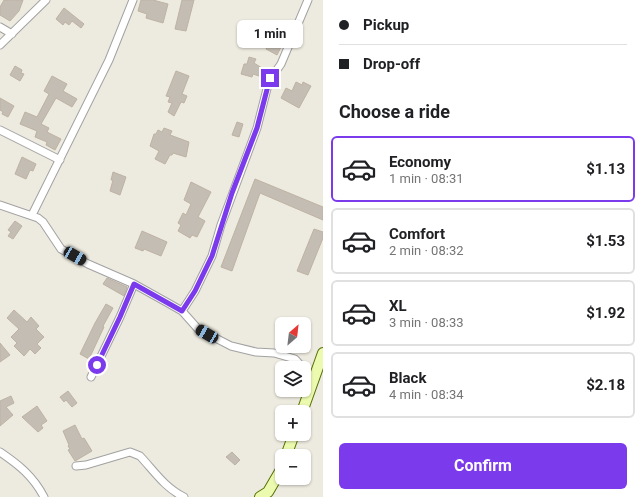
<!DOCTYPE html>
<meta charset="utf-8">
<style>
:root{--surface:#fff;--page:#f2f2f2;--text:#202124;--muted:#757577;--line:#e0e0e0;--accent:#7c3aed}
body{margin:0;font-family:Roboto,sans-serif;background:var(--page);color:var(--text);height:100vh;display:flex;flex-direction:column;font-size:15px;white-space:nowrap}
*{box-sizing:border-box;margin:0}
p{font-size:13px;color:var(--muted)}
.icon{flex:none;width:22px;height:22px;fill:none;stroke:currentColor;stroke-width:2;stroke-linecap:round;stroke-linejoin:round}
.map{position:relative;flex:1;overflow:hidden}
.details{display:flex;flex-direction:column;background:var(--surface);width:320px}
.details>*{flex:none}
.banner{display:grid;align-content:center;height:88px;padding:0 16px;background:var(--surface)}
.needle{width:26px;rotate:28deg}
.controls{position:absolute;left:275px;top:317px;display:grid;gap:8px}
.controls a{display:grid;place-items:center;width:36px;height:36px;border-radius:6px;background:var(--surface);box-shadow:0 1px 3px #0004;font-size:20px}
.end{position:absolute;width:18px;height:18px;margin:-9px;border:5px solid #7c3aed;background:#fff;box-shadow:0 0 0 2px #fff}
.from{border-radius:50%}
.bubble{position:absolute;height:28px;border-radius:6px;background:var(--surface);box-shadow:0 1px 3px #0004;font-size:13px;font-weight:700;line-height:28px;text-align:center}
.car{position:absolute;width:12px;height:24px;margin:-12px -6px;border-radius:5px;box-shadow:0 0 3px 1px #0007;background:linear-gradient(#222 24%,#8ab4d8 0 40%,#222 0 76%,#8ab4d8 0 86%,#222 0)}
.banner b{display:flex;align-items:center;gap:14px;height:38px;font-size:15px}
.banner b+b{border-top:1px solid var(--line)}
.banner i{width:10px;height:10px;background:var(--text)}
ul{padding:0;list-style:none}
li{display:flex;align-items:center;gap:12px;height:66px;margin:0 8px 6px;padding:0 8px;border:2px solid var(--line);border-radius:6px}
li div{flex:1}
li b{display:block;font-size:15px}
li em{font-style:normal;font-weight:700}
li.active{border-color:var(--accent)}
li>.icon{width:36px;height:36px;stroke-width:1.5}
h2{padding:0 16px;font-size:18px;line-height:48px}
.primary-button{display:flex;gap:8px;margin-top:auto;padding:8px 16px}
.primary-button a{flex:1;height:46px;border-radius:6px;background:var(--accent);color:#fff;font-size:16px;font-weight:700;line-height:46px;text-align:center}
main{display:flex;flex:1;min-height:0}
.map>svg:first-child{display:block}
</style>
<main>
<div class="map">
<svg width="323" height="497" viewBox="0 0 323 497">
<rect width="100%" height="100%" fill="#edeadf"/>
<path fill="#c4bdb3" stroke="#beb2a2" d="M4,0H23L19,11L10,21L0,15V7Z
M141,0H153L168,4L163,23L146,18L147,14L138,11Z
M182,0H194L186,31L175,29Z
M64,8L84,24L81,28L72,21L69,25L65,22L63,25L56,19Z
M259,22L277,28L272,42L281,47L277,55L266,49L270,42L254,37Z
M249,57L256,59L254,63L262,68L259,76L253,74L252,77L241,74L244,64H247Z
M15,66L22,70L21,73L24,74L20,81L10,75Z
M176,71L189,76L182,94L187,96L184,103L181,102L174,116L168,112L172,103L168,102L170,97L166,96Z
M52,76L67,84L63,91L77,99L72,107L56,98L41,124L49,128L47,132L61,139L55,150L46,145L47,142L35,137L37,131L20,124L25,112L37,117L49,94L44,91Z
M296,82L302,85L303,82L311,86L299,108L281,98L286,88L292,91Z
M0,98L14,106L8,117L2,114L3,112L0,110Z
M237,122L243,124L239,137L232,135Z
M164,128L172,131L170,135L189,142L186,157L173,153L172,155H170L165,164L155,159L159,151L150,146L154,134H156L158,130L162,132Z
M22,157L36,164L33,171L30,170L26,179L15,174Z
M113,172L126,177L120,195L110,191L113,180H111Z
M255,179L323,207V220L260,193L232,271L221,267Z
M191,182L211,192L198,217L205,221L197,237L192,235L190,238L178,231L181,225L178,223L183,213L186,215L191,204L184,200Z
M15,221L22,226L13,239L8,236L11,232L8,230Z
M314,229L323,232V238L308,275L297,271Z
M142,231L167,242L161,256L144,249L143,251L135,248Z
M107,278L127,287L124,296L103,284Z
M106,304L113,308L103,326L104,327L89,359L80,354L95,323Z
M14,310L27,322L31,317L39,326L36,329L44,337L37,344L41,348L35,354L30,349L24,356L14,346L17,343L11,337L19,329L7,318Z
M0,343L10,355L0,362Z
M68,391L77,403L72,407L66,400L64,402L60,397Z
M11,396L14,403L6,407L13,415L0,426V401Z
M37,406L47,421L41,425L43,428L38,432L22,417Z
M75,425L82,439L84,438L92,451L75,461L68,450L70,449L68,446L69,445L63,431Z
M232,452L240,460L235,465L226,457Z"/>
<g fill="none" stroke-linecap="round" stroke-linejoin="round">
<g stroke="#a2a2a2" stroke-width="9">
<path id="street" d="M0,27L12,34
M0,45L46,0
M0,130L60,160
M0,205L38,218L43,222L61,249L88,264L134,284L168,303L182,311L198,329L231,346L256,352L274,353L295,359L314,380
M32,215L109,60L133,0
M182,311L195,291L212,256L221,225L257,128L269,81L281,64L308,0
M91,377L120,317L134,284
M0,452C19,465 33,476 44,497
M76,466L86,465L130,452L140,456C154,471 165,488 184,497"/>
</g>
<g stroke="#557102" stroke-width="12">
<path id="secondary" d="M302,412L323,353
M286,456L294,434
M260,497L268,492L282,468"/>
</g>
<use href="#street" stroke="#fff" stroke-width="7"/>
<use href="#secondary" stroke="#ecfab0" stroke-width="10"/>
</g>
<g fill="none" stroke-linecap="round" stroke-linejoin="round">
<path stroke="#7c3aed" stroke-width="5" d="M97,365L120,317L134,284L182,311L195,291L212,256L232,193L257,128L270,78"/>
</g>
</svg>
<div class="controls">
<a><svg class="needle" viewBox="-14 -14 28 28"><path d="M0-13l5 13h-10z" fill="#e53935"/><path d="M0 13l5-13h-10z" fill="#757577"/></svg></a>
<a><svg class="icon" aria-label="layers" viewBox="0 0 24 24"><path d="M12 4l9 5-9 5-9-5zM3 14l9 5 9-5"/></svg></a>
<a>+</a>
<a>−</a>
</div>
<i class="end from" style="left:97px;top:365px"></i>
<i class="end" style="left:270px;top:78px"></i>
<div class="bubble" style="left:237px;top:20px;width:66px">1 min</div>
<i class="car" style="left:75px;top:256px;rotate:120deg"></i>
<i class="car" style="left:207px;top:334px;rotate:300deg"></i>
</div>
<section class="details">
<div class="banner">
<b><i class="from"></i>Pickup</b>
<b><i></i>Drop-off</b>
</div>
<h2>Choose a ride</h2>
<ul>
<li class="active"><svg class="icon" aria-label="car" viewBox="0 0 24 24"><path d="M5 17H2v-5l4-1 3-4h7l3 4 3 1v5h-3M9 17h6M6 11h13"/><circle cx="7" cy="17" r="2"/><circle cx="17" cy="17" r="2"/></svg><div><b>Economy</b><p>1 min · 08:31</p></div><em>$1.13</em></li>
<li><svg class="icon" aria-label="car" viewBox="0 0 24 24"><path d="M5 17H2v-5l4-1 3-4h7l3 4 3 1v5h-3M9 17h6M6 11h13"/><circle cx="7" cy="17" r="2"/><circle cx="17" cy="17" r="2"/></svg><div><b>Comfort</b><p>2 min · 08:32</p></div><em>$1.53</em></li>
<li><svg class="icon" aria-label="car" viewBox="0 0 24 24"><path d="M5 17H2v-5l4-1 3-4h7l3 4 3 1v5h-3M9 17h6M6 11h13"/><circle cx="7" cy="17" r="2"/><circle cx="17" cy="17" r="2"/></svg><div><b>XL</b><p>3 min · 08:33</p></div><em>$1.92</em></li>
<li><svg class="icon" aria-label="car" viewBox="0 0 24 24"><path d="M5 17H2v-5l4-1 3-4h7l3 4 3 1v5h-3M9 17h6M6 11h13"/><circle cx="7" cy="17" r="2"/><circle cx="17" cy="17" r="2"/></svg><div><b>Black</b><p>4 min · 08:34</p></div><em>$2.18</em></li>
</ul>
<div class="primary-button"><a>Confirm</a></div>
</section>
</main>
